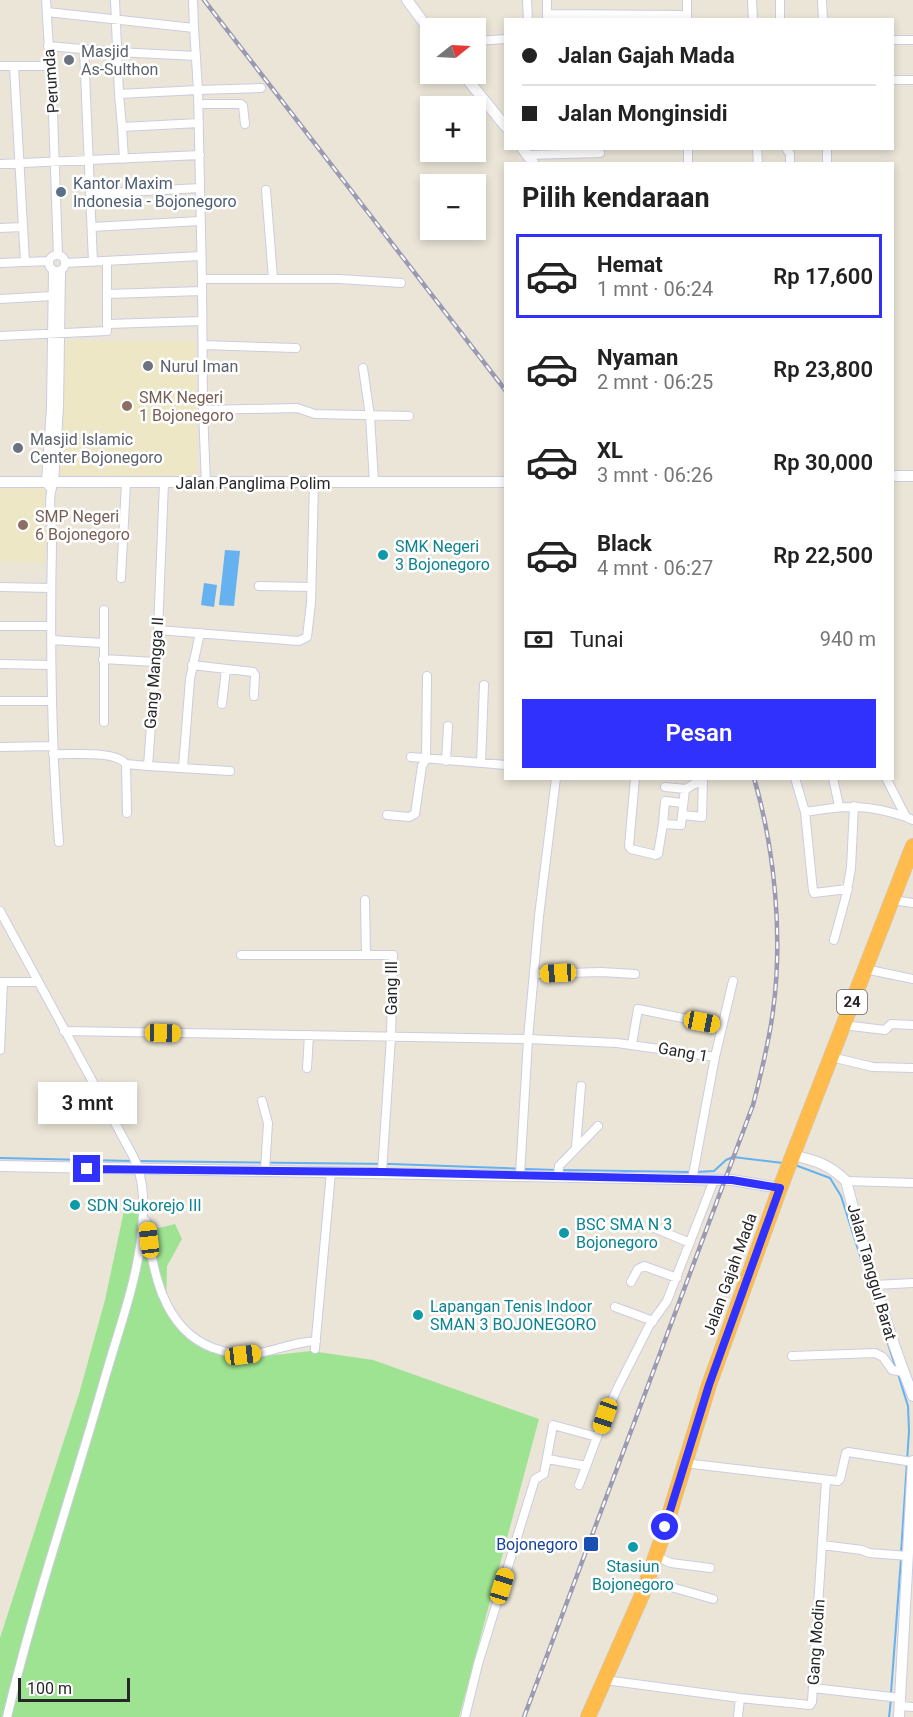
<!DOCTYPE html>
<html lang="id">
<meta charset="utf-8">
<style>
:root{--surface:#fff;--page:#f6f6f6;--text:#222;--muted:#767676;--line:#e0e0e0;--accent:#3131fd}
body{margin:0;font-family:Roboto,sans-serif;background:var(--page);color:var(--text);height:100vh;display:flex;flex-direction:column;font-size:22px;white-space:nowrap}
*{box-sizing:border-box;margin:0}
p{font-size:20px;color:var(--muted)}
.icon{flex:none;width:33px;height:33px;fill:none;stroke:currentColor;stroke-width:2;stroke-linecap:round;stroke-linejoin:round}
.map{position:relative;flex:1;overflow:hidden}
.side{position:absolute;left:504px;top:162px;width:390px;height:618px;display:flex;flex-direction:column;background:var(--surface);border-radius:0px;box-shadow:0 3px 9px #0003}
.side>*{flex:none}
.banner{position:absolute;left:504px;top:18px;width:390px;height:132px;border-radius:0px;box-shadow:0 3px 9px #0003;display:grid;align-content:center;height:132px;padding:0 18px;background:var(--surface)}
.needle{width:39px;rotate:72deg}
.fabs{position:absolute;left:420px;top:18px;display:grid;gap:12px}
.fabs a{display:grid;place-items:center;width:66px;height:66px;border-radius:0px;background:var(--surface);box-shadow:0 3px 9px #0003;font-size:30px}
.scale{position:absolute;left:18px;bottom:15px;width:112px;box-sizing:border-box;padding-left:6px;border:3px solid #272727;border-top:0;font-size:16px;line-height:21px;white-space:nowrap;color:#272727;-webkit-text-stroke:4px #fff;paint-order:stroke}
.end{position:absolute;width:27px;height:27px;margin:-14px;border:8px solid #3131fd;background:#fff;box-shadow:0 0 0 3px #fff}
.from{border-radius:50%}
.bubble{position:absolute;height:42px;border-radius:0px;background:var(--surface);box-shadow:0 3px 9px #0003;font-size:20px;font-weight:600;line-height:42px;text-align:center}
.car{position:absolute;width:18px;height:36px;margin:-18px -9px;border-radius:8px;box-shadow:0 0 4px 2px #0007;background:linear-gradient(#f5c518 24%,#345 0 40%,#f5c518 0 76%,#345 0 86%,#f5c518 0)}
.banner b{display:flex;align-items:center;gap:21px;height:57px;font-size:22px}
.banner b+b{border-top:2px solid var(--line)}
.banner i{width:15px;height:15px;background:var(--text)}
ul{padding:0;list-style:none}
li{display:flex;align-items:center;gap:18px;height:84px;margin:0 12px 9px;padding:0 6px;border:3px solid transparent;border-radius:0px}
li div{flex:1}
li b{display:block;font-size:22px}
li em{font-style:normal;font-weight:600}
li.current{border-color:var(--accent)}
li>.icon{width:54px;height:54px;stroke-width:1.5}
h2{padding:0 18px;font-size:27px;line-height:72px}
.pay{display:flex;align-items:center;gap:15px;height:66px;padding:0 18px;font-size:22px}
.pay p{margin-inline-start:auto}
.action{display:flex;gap:12px;margin-top:auto;padding:12px 18px}
.action a{flex:1;height:69px;border-radius:0px;background:var(--accent);color:#fff;font-size:24px;font-weight:600;line-height:69px;text-align:center}
.map>svg:first-child{display:block}
</style>
<div class="map">
<svg width="913" height="1717" viewBox="0 0 913 1717">
<rect width="100%" height="100%" fill="#eae5d7"/>
<path fill="#ede7c5" d="M59,341H195L197,475L57,476Z
M45,488L46,563L0,561V489Z"/>
<path fill="#9ee391" d="M125,1206L140,1207L141,1224L155,1229L175,1224L182,1239L167,1266L166,1309L187,1334L246,1358L311,1351L373,1360L539,1419L459,1717H0V1638L79,1394L105,1300Z"/>
<path fill="#66b1f0" d="M225,550L240,551L234,606L219,605Z
M204,583L217,585L214,607L201,605Z"/>
<g fill="none" stroke-linecap="round" stroke-linejoin="round">
<path stroke="#66b1f0" stroke-width="2" d="M0,1158L132,1161
M138,1161L391,1164L555,1170
M795,1165L830,1178L841,1196L896,1369
M561,1170L690,1172
M696,1172L714,1171L726,1160L733,1157L783,1163
M898,1374L908,1406L909,1431L901,1553
M891,1693L901,1559
M889,1717L891,1699"/>
<g stroke="#cccce1" stroke-width="10">
<path id="street" d="M46,0L53,114L58,255
M115,0L119,94L198,90L202,279H339L401,283
M527,0L528,20
M687,0V19
M752,0L753,20
M780,0V20
M822,0L823,20
M47,12L194,28L193,0
M547,14L687,15
M547,19V0
M194,28L198,90L261,88
M892,40H913
M476,41L506,39
M48,46L117,52L196,56
M84,49L93,262
M0,66H50
M14,66L25,262
M892,80H913
M119,94L122,127L199,123
M199,104H241L243,106L245,124
M122,127L124,159
M688,148V164
M757,148L758,164
M786,148L790,154V164
M827,148V164
M527,155L600,153
M0,164L200,155
M266,190L273,278
M91,194L200,188
M92,227L200,221
M0,228L23,227
M49 263a8 8 0 1 1 16 0a8 8 0 1 1-16 0Z
M0,263L49,261
M65,263L201,256
M202,279L203,410L297,408L315,414L409,416
M108,294L202,291
M0,299L52,296
M108,324L202,321
M0,336L107,331V262
M203,345L296,348
M363,368L370,416L374,482
M203,410L206,484
M49,487L46,482L51,407L53,271
M121,578L126,483
M259,586L311,587
M0,587L51,588
M0,626H51
M158,630L299,641L307,637L311,603L314,483
M51,640L103,643
M103,659L155,662
M0,664L51,665
M192,665L253,672L255,675L254,696
M0,701H52
M222,704L226,669
M104,722V610
M0,747L53,746
M53,754C71,755 115,750 126,764L148,766L158,630L164,483
M411,757L506,765
M446,761L448,726
M481,763L484,685
M126,764L127,813
M148,766L230,771
M183,768L190,679L200,633
M635,778L629,846L631,849L656,855L658,854L663,824L681,825L685,789
M795,778L805,812L813,891L814,893L848,889
M833,778L839,806
M886,778L906,817L913,820
M665,787L686,789L694,784L703,782
M805,812C846,805 867,804 906,817
M387,815L409,817L415,814L422,766L426,759L427,676
M683,815L702,817L703,778
M663,824L665,801L683,803
M59,842C51,742 50,641 52,541C53,522 46,499 54,482L59,408L61,271
M365,900L366,954
M892,900L913,903
M0,911L133,1156C146,1181 144,1212 141,1240C135,1287 117,1335 104,1381C72,1493 34,1603 7,1717
M834,940L846,896L851,868L854,806
M241,955H393L391,1037L382,1172
M865,969L913,979
M534,974L601,972L635,974
M0,982H38
M843,1025L885,1030L891,1024L913,1025
M64,1031L528,1039L617,1043L715,1057
M632,1044L638,1009L722,1026
M0,1050L3,982
M831,1057L873,1067L913,1068
M307,1068L309,1035
M262,1101L268,1123L265,1170
M576,1147L581,1086
M520,1175L528,1039L539,916L556,778
M558,1176L559,1166L598,1126
M692,1180L715,1057L733,981
M846,1181L913,1183
M146,1221C152,1268 162,1329 213,1348C224,1351 233,1355 244,1355C269,1354 291,1342 316,1341
M652,1227L690,1243
M631,1282L638,1269L644,1266L677,1278
M874,1285L913,1283
M615,1307L653,1321
M315,1349L331,1172
M792,1356L875,1353L883,1357L892,1370L904,1372
M548,1459L586,1466
M684,1463L838,1481L840,1479L846,1453L848,1452L913,1462
M579,1485L605,1416L617,1389L649,1326L667,1301L714,1180
M822,1545L862,1550L869,1553L908,1556
M655,1556L671,1563L710,1568
M647,1580L713,1599
M605,1680L740,1698L810,1705L812,1702L826,1480
M813,1688L900,1698
M900,1706L913,1707
M465,1717L478,1664L535,1479L544,1474L553,1425L597,1437
M738,1717L740,1698"/>
</g>
<g stroke="#cccce1" stroke-width="12">
<path id="secondary" d="M407,0L430,31
M463,74L506,127
M522,148L534,164
M892,476H913
M0,482H506
M793,1155C816,1161 829,1164 846,1181C865,1254 885,1325 913,1396
M0,1166L732,1180L780,1188
M899,1717L913,1461"/>
</g>
<g stroke="#c7c7c7" stroke-width="16">
<path id="highway" d="M588,1717L642,1595L662,1538L709,1385L780,1188L913,846"/>
</g>
<use href="#street" stroke="#fff" stroke-width="8"/>
<use href="#secondary" stroke="#fff" stroke-width="10"/>
<use href="#highway" stroke="#ffbc4d" stroke-width="15"/>
<g stroke="#9b9ab2" stroke-width="4.5">
<path id="rail" d="M204,0L506,391
M524,1717L753,1105C761,1074 769,1042 773,1011C783,937 775,850 754,778"/>
</g>
<use href="#rail" stroke="#fff" stroke-width="2" stroke-dasharray="7" stroke-linecap="butt"/>
</g>
<g fill="none" stroke-linecap="round" stroke-linejoin="round">
<path stroke="#3131fd" stroke-width="8" d="M87,1169L382,1172L732,1180L780,1188L709,1385L665,1527"/>
</g>
<g fill="#6b7280" stroke="#fff" stroke-width="2">
<circle cx="69" cy="60" r="6"/>
<circle cx="148" cy="366" r="6"/>
<circle cx="18" cy="448" r="6"/>
</g>
<circle fill="#5c6f8a" stroke="#fff" stroke-width="2" cx="61" cy="192" r="6"/>
<g fill="#8d6e63" stroke="#fff" stroke-width="2">
<circle cx="127" cy="406" r="6"/>
<circle cx="23" cy="525" r="6"/>
</g>
<g fill="#0f9aa8" stroke="#fff" stroke-width="2">
<circle cx="383" cy="555" r="6"/>
<circle cx="75" cy="1205" r="6"/>
<circle cx="564" cy="1233" r="6"/>
<circle cx="418" cy="1315" r="6"/>
<circle cx="633" cy="1547" r="6"/>
</g>
<rect fill="#1a4fb4" stroke="#fff" stroke-width="2" x="583" y="1536" width="16" height="16" rx="3"/>
<g text-anchor="middle" dominant-baseline="central" stroke-width="5" stroke-linejoin="round" paint-order="stroke">
<rect fill="#fff" stroke="#686868" stroke-width="1.5" x="837" y="990" width="30" height="24" rx="4.5"/>
<g font-size="15" font-weight="bold" fill="#272727">
<text x="852" y="1002">24</text>
</g>
<g font-size="16" fill="#5b616d" stroke="#fff" text-anchor="start">
<text x="81" y="51">Masjid<tspan x="81" dy="18">As-Sulthon</tspan></text>
<text x="160" y="366">Nurul Iman</text>
<text x="30" y="439">Masjid Islamic<tspan x="30" dy="18">Center Bojonegoro</tspan></text>
</g>
<g font-size="16" fill="#272727" stroke="#fff">
<text transform="translate(51 81) rotate(-94)">Perumda</text>
<text x="253" y="483">Jalan Panglima Polim</text>
<text transform="translate(154 673) rotate(-86)">Gang Mangga II</text>
<text transform="translate(391 988) rotate(-90)">Gang III</text>
<text transform="translate(683 1052) rotate(10)">Gang 1</text>
<text transform="translate(872 1272) rotate(74)">Jalan Tanggul Barat</text>
<text transform="translate(730 1274) rotate(-70)">Jalan Gajah Mada</text>
<text transform="translate(816 1642) rotate(-86)">Gang Modin</text>
</g>
<g font-size="16" fill="#4e5e75" stroke="#fff" text-anchor="start">
<text x="73" y="183">Kantor Maxim<tspan x="73" dy="18">Indonesia - Bojonegoro</tspan></text>
</g>
<g font-size="16" fill="#785e54" stroke="#fff" text-anchor="start">
<text x="139" y="397">SMK Negeri<tspan x="139" dy="18">1 Bojonegoro</tspan></text>
<text x="35" y="516">SMP Negeri<tspan x="35" dy="18">6 Bojonegoro</tspan></text>
</g>
<g font-size="16" fill="#0d838f" stroke="#fff" text-anchor="start">
<text x="395" y="546">SMK Negeri<tspan x="395" dy="18">3 Bojonegoro</tspan></text>
<text x="87" y="1205">SDN Sukorejo III</text>
<text x="576" y="1224">BSC SMA N 3<tspan x="576" dy="18">Bojonegoro</tspan></text>
<text x="430" y="1306">Lapangan Tenis Indoor<tspan x="430" dy="18">SMAN 3 BOJONEGORO</tspan></text>
<text x="633" y="1566" text-anchor="middle">Stasiun<tspan x="633" dy="18">Bojonegoro</tspan></text>
</g>
<g font-size="16" fill="#164399" stroke="#fff" text-anchor="end">
<text x="578" y="1544">Bojonegoro</text>
</g>
</g>
</svg>
<div class="fabs">
<a><svg class="needle" viewBox="-14 -14 28 28"><path d="M0-13l5 13h-10z" fill="#e53935"/><path d="M0 13l5-13h-10z" fill="#767676"/></svg></a>
<a>+</a>
<a>−</a>
</div>
<div class="scale">100 m</div>
<i class="end from" style="left:665px;top:1527px"></i>
<i class="end" style="left:87px;top:1169px"></i>
<div class="bubble" style="left:38px;top:1082px;width:99px">3 mnt</div>
<i class="car" style="left:558px;top:973px;rotate:267deg"></i>
<i class="car" style="left:702px;top:1022px;rotate:101deg"></i>
<i class="car" style="left:163px;top:1033px;rotate:91deg"></i>
<i class="car" style="left:149px;top:1240px;rotate:353deg"></i>
<i class="car" style="left:243px;top:1355px;rotate:83deg"></i>
<i class="car" style="left:605px;top:1416px;rotate:199deg"></i>
<i class="car" style="left:502px;top:1586px;rotate:17deg"></i>
<div class="banner">
<b><i class="from"></i>Jalan Gajah Mada</b>
<b><i></i>Jalan Monginsidi</b>
</div>
<section class="side">
<h2>Pilih kendaraan</h2>
<ul>
<li class="current"><svg class="icon" aria-label="car" viewBox="0 0 24 24"><path d="M5 17H2v-5l4-1 3-4h7l3 4 3 1v5h-3M9 17h6M6 11h13"/><circle cx="7" cy="17" r="2"/><circle cx="17" cy="17" r="2"/></svg><div><b>Hemat</b><p>1 mnt · 06:24</p></div><em>Rp 17,600</em></li>
<li><svg class="icon" aria-label="car" viewBox="0 0 24 24"><path d="M5 17H2v-5l4-1 3-4h7l3 4 3 1v5h-3M9 17h6M6 11h13"/><circle cx="7" cy="17" r="2"/><circle cx="17" cy="17" r="2"/></svg><div><b>Nyaman</b><p>2 mnt · 06:25</p></div><em>Rp 23,800</em></li>
<li><svg class="icon" aria-label="car" viewBox="0 0 24 24"><path d="M5 17H2v-5l4-1 3-4h7l3 4 3 1v5h-3M9 17h6M6 11h13"/><circle cx="7" cy="17" r="2"/><circle cx="17" cy="17" r="2"/></svg><div><b>XL</b><p>3 mnt · 06:26</p></div><em>Rp 30,000</em></li>
<li><svg class="icon" aria-label="car" viewBox="0 0 24 24"><path d="M5 17H2v-5l4-1 3-4h7l3 4 3 1v5h-3M9 17h6M6 11h13"/><circle cx="7" cy="17" r="2"/><circle cx="17" cy="17" r="2"/></svg><div><b>Black</b><p>4 mnt · 06:27</p></div><em>Rp 22,500</em></li>
</ul>
<div class="pay"><svg class="icon" aria-label="cash" viewBox="0 0 24 24"><path d="M3 7h18v10H3z"/><circle cx="12" cy="12" r="2"/></svg>Tunai<p>940 m</p></div>
<div class="action"><a>Pesan</a></div>
</section>
</div>
